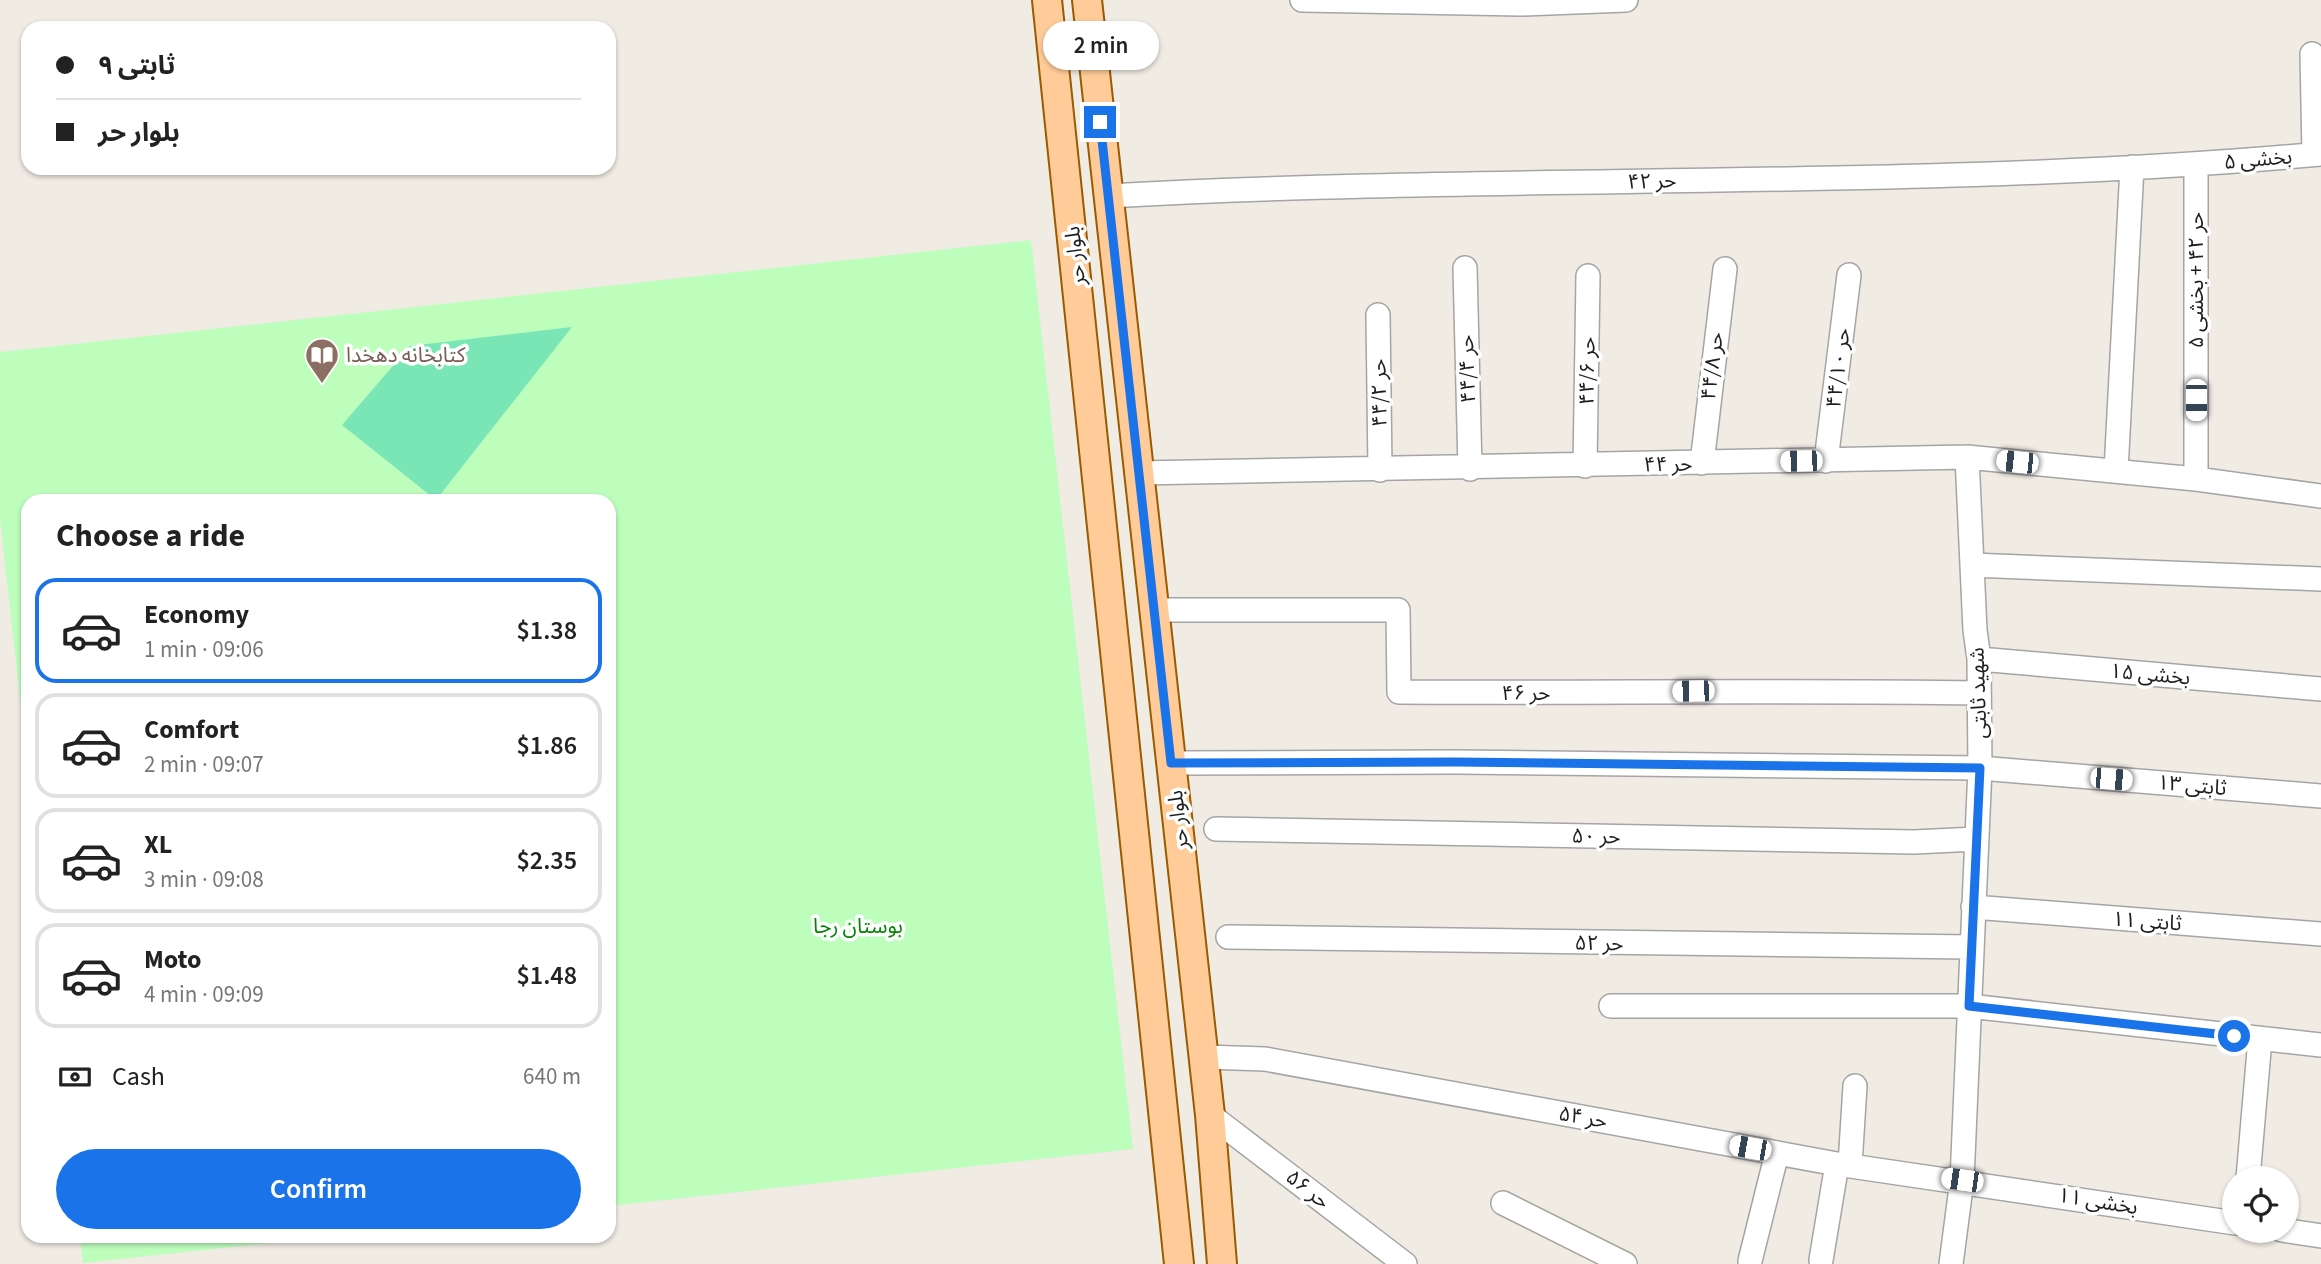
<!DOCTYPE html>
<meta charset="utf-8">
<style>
:root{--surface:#fff;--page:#f2f2f2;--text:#222;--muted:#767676;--line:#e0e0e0;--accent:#1a73e8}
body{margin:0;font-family:"Source Sans 3","Noto Sans Arabic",sans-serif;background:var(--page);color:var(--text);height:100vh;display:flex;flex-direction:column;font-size:26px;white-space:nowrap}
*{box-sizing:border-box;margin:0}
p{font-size:23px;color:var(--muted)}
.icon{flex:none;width:38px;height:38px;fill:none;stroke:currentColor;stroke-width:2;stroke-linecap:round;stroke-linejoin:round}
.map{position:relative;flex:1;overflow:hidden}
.drawer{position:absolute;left:21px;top:494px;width:595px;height:749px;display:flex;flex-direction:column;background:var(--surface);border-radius:21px;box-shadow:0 2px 5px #0004}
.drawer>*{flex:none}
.hud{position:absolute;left:21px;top:21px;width:595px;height:154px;border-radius:21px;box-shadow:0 2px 5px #0004;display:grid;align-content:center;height:154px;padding:0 35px;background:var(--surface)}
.buttons{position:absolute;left:2222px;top:1166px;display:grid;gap:14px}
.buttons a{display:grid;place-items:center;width:77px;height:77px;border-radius:50%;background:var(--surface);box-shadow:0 2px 5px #0004;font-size:35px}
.end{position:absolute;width:32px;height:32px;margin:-16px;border:9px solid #1a73e8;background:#fff;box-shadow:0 0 0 4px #fff}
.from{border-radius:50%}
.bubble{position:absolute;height:49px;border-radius:24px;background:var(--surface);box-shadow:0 2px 5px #0004;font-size:23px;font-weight:600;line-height:49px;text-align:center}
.car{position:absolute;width:21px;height:42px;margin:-21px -10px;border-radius:9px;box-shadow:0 0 5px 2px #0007;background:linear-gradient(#fff 24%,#345 0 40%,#fff 0 76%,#345 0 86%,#fff 0)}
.hud b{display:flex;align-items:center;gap:24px;height:66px;font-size:26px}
.hud b+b{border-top:2px solid var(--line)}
.hud i{width:18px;height:18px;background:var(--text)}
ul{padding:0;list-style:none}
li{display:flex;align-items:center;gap:21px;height:105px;margin:0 14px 10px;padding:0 21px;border:4px solid var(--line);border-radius:21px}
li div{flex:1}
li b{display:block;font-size:26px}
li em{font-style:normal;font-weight:600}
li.active{border-color:var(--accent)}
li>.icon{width:63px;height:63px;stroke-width:1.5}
h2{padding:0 35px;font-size:32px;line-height:84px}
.pay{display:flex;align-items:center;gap:18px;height:77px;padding:0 35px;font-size:26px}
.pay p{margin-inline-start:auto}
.cta{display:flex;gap:14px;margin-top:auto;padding:14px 35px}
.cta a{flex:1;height:80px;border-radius:42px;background:var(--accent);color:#fff;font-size:28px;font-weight:600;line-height:80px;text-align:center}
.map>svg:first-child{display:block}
</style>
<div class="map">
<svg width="2321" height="1264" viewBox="0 0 2321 1264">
<rect width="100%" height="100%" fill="#f0ebe3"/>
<path fill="#bdfebd" d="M1031,240L1133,1149L609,1206V500H28V769L0,519V352Z
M80,1236H335L83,1263Z"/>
<path fill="#7be6b5" d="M572,327L436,500L342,425L410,346Z"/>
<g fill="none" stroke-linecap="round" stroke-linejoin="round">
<g stroke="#a5a5a5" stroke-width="26">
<path id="minor" d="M1302,0L1521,4L1626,0
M2312,54L2314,154
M2196,164V479
M1108,196C1512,173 1918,191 2321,154
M1465,268L1470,469
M1378,315L1380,470
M1826,461L1849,275
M1702,463L1725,269
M1585,466L1588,276
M2116,471L2132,167
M1139,473L1967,457L2196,479L2321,496
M1972,565L2321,579
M1154,610H1398L1399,692C1592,693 1786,690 1979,693
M1979,659L2321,689
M1172,763L1455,762L1980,768L2321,796
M1216,829L1914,842L1976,839
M1973,907L2321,934
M1228,937L1971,947
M1611,1006H1969L2321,1045
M1204,1057L1265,1059L1837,1164L2235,1223
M1210,1115L1405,1264
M1850,1165L1855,1086
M2248,1178L2260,1039
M1503,1203L1625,1264
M2282,1230L2321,1236
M1821,1260L1837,1164
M1750,1261L1777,1153
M1951,1264L1962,1180L1980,768L1979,659L1975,630L1967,457"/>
</g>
<g stroke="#985b00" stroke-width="32">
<path id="major" d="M1047,0L1179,1264
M1087,0L1210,1115L1222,1264"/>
</g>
<use href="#minor" stroke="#fff" stroke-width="23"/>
<use href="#major" stroke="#fc9" stroke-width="28"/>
</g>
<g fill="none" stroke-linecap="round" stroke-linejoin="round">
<path stroke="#1a73e8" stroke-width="9" d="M1100,122L1171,763L1455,762L1980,768L1969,1006L2234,1036"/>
</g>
<defs>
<g id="library-pin" transform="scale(1.75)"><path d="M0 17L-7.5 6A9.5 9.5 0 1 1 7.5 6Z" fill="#8d6e63" stroke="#fff"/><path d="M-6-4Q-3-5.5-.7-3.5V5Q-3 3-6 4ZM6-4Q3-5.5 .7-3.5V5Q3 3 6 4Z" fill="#fff"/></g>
</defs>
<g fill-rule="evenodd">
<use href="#library-pin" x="322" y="355"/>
</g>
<g text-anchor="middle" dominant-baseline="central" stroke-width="7" stroke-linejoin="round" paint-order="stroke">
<g font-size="21" fill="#1e1e1e" stroke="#fff">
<text transform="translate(2258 159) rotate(-5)">بخشی ۵</text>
<text transform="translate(1652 181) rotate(-2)">حر ۴۲</text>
<text transform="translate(1075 256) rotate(-96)">بلوار حر</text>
<text transform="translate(2196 280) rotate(-90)">حر ۴۲ + بخشی ۵</text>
<text transform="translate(1712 366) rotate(-83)">حر ۴۴/۸</text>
<text transform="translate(1838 368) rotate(-83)">حر ۴۴/۱۰</text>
<text transform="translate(1467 369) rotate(-92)">حر ۴۴/۴</text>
<text transform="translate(1587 371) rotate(-89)">حر ۴۴/۶</text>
<text transform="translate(1379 393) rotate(-91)">حر ۴۴/۲</text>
<text transform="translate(1668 464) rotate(-1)">حر ۴۴</text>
<text transform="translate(2150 674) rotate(5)">بخشی ۱۵</text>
<text x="1526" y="693">حر ۴۶</text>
<text transform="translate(1978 693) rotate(-92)">شهید ثابتی</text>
<text transform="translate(2192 785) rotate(5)">ثابتی ۱۳</text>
<text transform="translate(1178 820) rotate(-96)">بلوار حر</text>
<text transform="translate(1596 836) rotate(1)">حر ۵۰</text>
<text transform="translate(2147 921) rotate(4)">ثابتی ۱۱</text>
<text transform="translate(1599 943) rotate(1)">حر ۵۲</text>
<text transform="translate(1583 1117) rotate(10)">حر ۵۴</text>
<text transform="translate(1308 1189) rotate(38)">حر ۵۶</text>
<text transform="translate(2098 1201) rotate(9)">بخشی ۱۱</text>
</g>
<g font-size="21" fill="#785e54" stroke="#fff" text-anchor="start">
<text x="346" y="355">کتابخانه دهخدا</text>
</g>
<g font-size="21" fill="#038604" stroke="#fff">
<text x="858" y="926">بوستان رجا</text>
</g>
</g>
</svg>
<div class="buttons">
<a><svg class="icon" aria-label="locate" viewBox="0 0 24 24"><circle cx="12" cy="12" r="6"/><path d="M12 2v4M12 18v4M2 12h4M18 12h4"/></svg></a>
</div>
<i class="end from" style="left:2234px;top:1036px"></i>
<i class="end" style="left:1100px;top:122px"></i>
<div class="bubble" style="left:1043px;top:21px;width:116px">2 min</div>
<i class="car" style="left:2196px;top:400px;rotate:180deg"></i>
<i class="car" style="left:1801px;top:461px;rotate:269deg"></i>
<i class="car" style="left:2017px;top:462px;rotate:276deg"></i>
<i class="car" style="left:1693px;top:691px;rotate:269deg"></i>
<i class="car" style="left:2111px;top:779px;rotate:95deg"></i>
<i class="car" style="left:1750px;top:1148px;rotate:280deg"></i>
<i class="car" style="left:1962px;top:1180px;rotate:278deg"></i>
<div class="hud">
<b><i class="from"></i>ثابتی ۹</b>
<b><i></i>بلوار حر</b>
</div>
<section class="drawer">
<h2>Choose a ride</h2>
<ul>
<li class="active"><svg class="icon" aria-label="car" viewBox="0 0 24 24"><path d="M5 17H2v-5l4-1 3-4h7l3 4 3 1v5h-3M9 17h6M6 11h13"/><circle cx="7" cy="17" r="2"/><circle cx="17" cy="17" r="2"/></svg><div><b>Economy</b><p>1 min · 09:06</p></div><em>$1.38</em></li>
<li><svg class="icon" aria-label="car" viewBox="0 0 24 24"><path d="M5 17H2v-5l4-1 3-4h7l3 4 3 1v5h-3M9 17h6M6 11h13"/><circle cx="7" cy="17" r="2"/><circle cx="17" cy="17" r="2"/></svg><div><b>Comfort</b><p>2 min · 09:07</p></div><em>$1.86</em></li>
<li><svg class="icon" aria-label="car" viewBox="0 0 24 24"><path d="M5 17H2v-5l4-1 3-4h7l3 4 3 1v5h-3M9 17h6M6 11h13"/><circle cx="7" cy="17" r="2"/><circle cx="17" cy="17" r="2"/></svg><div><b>XL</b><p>3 min · 09:08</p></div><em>$2.35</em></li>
<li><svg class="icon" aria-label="car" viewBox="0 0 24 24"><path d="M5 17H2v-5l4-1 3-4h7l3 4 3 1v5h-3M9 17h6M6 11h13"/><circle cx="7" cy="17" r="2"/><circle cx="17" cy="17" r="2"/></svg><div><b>Moto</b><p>4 min · 09:09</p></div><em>$1.48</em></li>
</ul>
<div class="pay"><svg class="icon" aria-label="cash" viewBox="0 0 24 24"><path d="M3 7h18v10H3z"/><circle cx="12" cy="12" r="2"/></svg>Cash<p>640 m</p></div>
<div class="cta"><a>Confirm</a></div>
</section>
</div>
